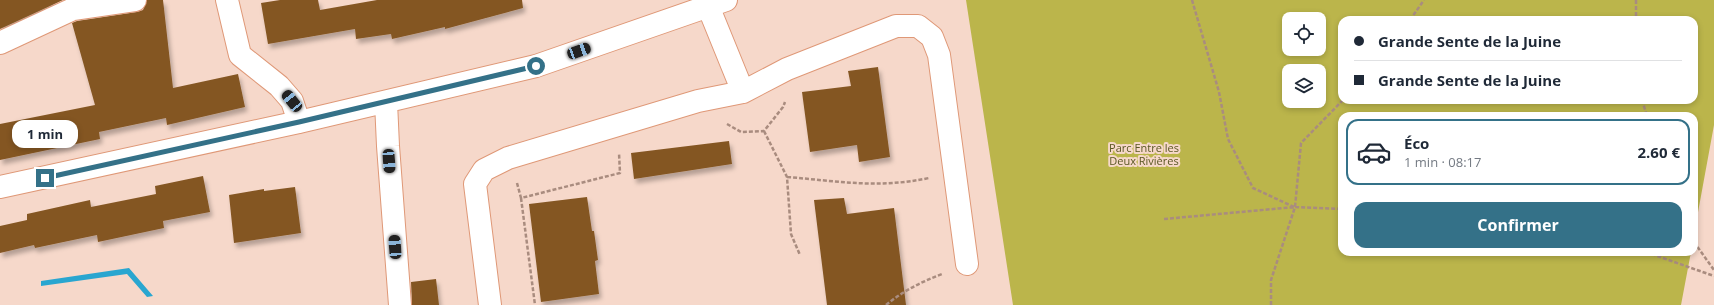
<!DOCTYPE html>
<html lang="fr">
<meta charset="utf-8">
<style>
:root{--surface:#fff;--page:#f2f2f3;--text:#1f2937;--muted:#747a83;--line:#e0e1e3;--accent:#347188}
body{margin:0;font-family:"Open Sans",sans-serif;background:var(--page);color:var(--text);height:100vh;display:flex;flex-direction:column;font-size:15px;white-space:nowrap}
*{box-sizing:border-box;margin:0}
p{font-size:13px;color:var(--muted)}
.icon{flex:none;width:22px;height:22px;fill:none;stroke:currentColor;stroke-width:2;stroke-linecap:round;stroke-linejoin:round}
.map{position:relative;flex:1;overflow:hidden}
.panel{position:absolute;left:1338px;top:112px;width:360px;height:144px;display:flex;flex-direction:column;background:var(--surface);border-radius:12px;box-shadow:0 2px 6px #0003}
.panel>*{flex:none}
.banner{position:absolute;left:1338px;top:16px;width:360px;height:88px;border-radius:12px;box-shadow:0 2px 6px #0003;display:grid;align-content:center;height:88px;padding:0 16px;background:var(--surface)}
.tools{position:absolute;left:1282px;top:12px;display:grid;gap:8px}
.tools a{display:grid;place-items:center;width:44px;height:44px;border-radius:8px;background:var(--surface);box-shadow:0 2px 6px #0003;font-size:20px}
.end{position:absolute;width:18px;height:18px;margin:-9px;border:5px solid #347188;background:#fff;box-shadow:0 0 0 2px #fff}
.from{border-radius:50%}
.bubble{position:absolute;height:28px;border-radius:12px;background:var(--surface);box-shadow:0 2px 6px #0003;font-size:13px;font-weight:700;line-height:28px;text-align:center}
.car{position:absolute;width:12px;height:24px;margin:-12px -6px;border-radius:5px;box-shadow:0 0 3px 1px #0007;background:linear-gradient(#222 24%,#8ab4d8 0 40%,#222 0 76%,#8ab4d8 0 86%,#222 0)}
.banner b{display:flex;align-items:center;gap:14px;height:38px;font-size:15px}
.banner b+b{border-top:1px solid var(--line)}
.banner i{width:10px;height:10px;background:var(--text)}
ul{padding:7px 0 0;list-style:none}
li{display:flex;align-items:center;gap:12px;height:66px;margin:0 8px 6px;padding:0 8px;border:2px solid transparent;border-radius:12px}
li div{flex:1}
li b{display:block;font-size:15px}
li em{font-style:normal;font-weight:700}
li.on{border-color:var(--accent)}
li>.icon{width:36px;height:36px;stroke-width:1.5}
.primary-button{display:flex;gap:8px;margin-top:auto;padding:8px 16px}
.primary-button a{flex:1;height:46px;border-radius:12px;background:var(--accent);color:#fff;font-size:16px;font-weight:700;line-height:46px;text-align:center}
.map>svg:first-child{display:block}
</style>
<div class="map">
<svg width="1714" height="305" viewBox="0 0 1714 305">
<defs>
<filter id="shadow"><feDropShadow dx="2.5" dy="4.5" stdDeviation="2" flood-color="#0004"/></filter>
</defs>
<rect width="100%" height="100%" fill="#f6d8ca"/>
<path fill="#bbb54b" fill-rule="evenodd" d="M966,0H1714V125L1694,234V116H1342V252H1691L1681,305H1013ZM1289,19H1319V49H1289ZM1342,20H1694V100H1342ZM1289,71H1319V101H1289Z"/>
<path fill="#29a6d0" d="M129,268L153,296L147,297L127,274L41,286V281Z"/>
<path fill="#845623" filter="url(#shadow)" d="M0,0H63L0,29Z
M147,0H163L173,88L238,74L245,107L167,125L166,118L99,132L100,139L0,160V124L95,105L72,23L77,21L137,12L143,10Z
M280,0H318L320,10L377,0H522L523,8L445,29V27L392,39L391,34L356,39L355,29L268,44L261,3Z
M878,67L890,157L859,162L857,145L810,152L802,92L851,86L848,71Z
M729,141L732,164L634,179L631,153Z
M203,176L210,212L163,221L164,228L98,242L97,235L35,248L34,245L0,253V226L27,220V214L90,200L91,207L156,194L155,186Z
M295,187L301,233L234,243L229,195L264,189V191Z
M587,197L592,231H594L598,260L595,261L599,294L541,302L529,204Z
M844,198L847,214L894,208L906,305H827L814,200Z
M436,279L439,305H412L411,282Z"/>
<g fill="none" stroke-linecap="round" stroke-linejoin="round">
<g stroke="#df9877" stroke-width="24">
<path id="minor" d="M227,0L240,55L279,86L292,101L299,122
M708,6L743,92
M0,43L73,9L135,0
M386,102L388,146L400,305
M0,187L299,122L536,66L726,0
M490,305L475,184L484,170L508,158L698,101L743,92L787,69L896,26H918L932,37L939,55L967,264"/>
</g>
<path stroke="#a98c7f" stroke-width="2.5" stroke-dasharray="4 2" stroke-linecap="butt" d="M1192,0L1219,92L1228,139L1253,188L1294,207
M1636,0V20
M1410,20L1424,0
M1642,100L1647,116
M727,124L741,132L764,131L783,107L785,102
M764,131L787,177L791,234L800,255
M787,177C838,181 877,189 929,178
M517,183L521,198L620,173L619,153
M521,198L535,305
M1164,219L1295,207L1301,143L1343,100
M1694,242L1714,270
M1646,252L1714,276
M886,305C903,291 921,282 942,274
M1271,305V280L1295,207L1342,209"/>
<use href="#minor" stroke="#fff" stroke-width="22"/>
</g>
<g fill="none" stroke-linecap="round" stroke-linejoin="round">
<path stroke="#347188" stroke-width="5" d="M45,178L299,122L536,66"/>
</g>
<g text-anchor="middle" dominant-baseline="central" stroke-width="4" stroke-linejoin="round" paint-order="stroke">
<g font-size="11" fill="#5a5724" stroke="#f6d8ca">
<text x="1144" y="147">Parc Entre les<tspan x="1144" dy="13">Deux Rivières</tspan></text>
</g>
</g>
</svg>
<div class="tools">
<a><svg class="icon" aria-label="locate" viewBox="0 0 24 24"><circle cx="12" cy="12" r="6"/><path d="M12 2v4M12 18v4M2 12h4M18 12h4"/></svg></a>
<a><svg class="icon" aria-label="layers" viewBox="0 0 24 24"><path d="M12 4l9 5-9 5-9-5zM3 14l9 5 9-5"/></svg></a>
</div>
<i class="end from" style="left:536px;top:66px"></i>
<i class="end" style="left:45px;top:178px"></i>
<div class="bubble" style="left:12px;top:120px;width:66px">1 min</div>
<i class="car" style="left:579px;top:51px;rotate:70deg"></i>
<i class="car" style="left:292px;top:101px;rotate:321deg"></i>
<i class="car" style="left:389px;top:161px;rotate:176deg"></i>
<i class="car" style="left:395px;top:247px;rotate:356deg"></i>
<div class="banner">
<b><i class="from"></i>Grande Sente de la Juine</b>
<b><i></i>Grande Sente de la Juine</b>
</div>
<section class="panel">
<ul>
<li class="on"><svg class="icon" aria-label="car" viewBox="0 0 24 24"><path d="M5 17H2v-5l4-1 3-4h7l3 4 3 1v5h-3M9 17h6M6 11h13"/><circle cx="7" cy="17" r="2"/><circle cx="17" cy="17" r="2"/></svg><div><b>Éco</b><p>1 min · 08:17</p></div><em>2.60 €</em></li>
</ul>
<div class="primary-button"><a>Confirmer</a></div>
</section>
</div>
